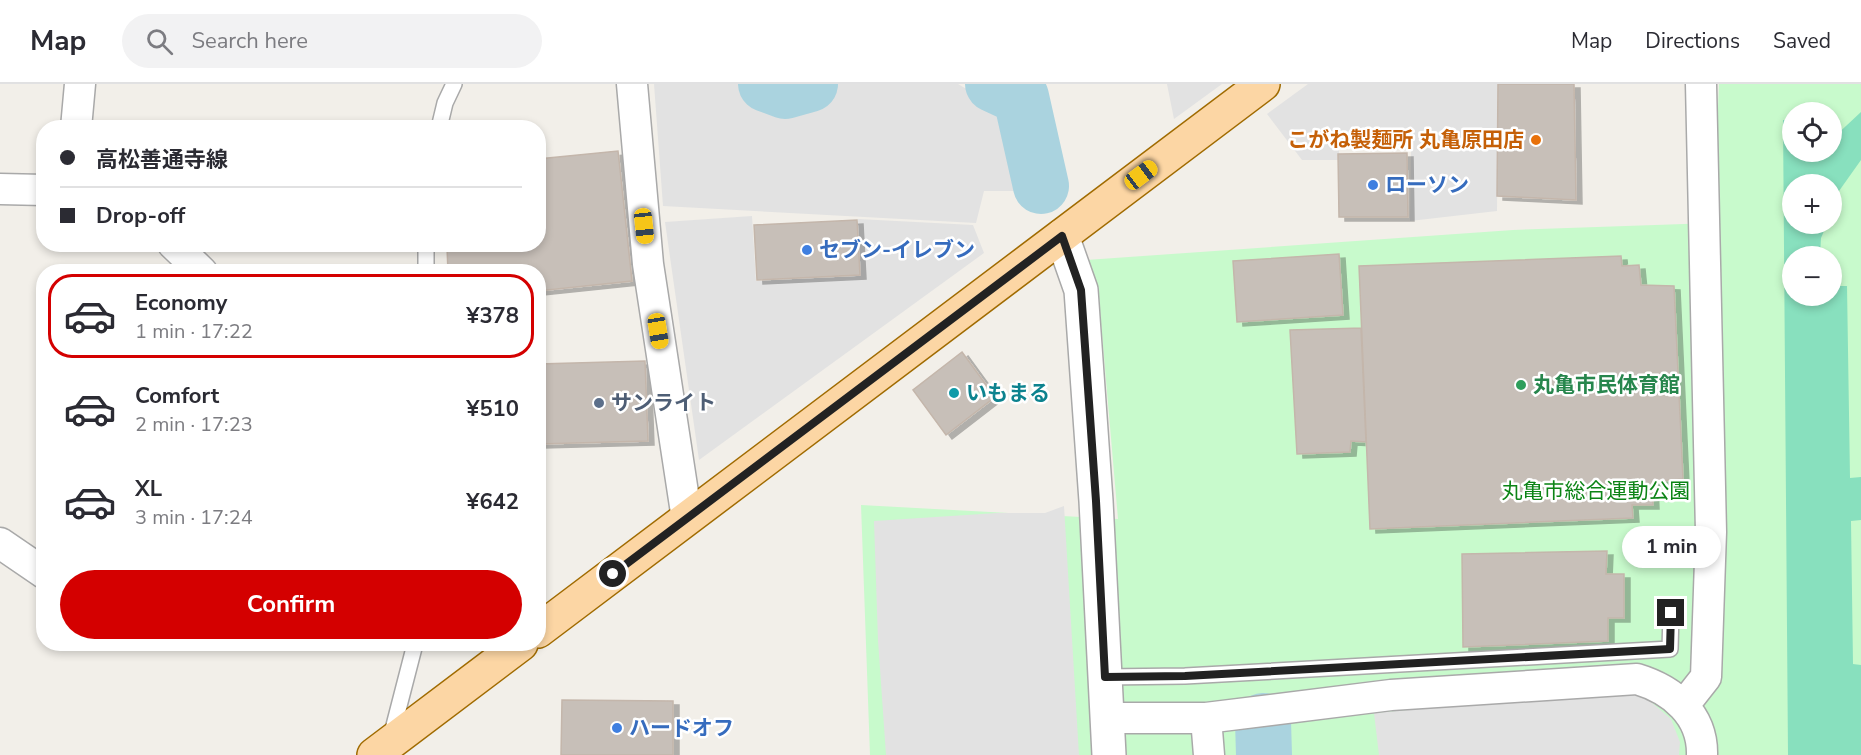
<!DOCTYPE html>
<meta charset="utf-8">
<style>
:root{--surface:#fff;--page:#f2f2f3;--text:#2b2b33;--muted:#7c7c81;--line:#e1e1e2;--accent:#d40000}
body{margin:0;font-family:"Nunito Sans","Noto Sans JP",sans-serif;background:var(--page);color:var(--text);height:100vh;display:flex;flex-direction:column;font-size:22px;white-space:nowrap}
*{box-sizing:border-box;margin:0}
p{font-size:20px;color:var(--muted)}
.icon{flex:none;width:33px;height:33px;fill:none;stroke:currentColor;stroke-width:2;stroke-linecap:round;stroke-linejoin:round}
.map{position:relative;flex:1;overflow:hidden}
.details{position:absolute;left:36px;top:180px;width:510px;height:387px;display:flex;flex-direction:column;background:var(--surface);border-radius:24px;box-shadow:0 3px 9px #0003}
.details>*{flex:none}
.hud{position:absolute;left:36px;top:36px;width:510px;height:132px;border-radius:24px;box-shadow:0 3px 9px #0003;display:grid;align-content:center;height:132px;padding:0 24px;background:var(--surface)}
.tools{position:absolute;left:1782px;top:18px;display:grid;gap:12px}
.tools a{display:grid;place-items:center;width:60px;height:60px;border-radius:50%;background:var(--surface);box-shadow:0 3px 9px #0003;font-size:30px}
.end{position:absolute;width:27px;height:27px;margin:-14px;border:8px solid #222;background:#fff;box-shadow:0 0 0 3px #fff}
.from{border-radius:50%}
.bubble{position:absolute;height:42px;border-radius:21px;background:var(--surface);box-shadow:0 3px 9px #0003;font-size:20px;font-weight:700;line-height:42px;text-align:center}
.car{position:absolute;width:18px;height:36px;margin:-18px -9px;border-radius:8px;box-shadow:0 0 4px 2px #0007;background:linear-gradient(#f5c518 24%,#345 0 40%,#f5c518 0 76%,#345 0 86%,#f5c518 0)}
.hud b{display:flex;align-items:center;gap:21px;height:57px;font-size:22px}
.hud b+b{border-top:2px solid var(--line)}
.hud i{width:15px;height:15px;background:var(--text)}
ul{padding:10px 0 0;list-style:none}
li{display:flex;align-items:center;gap:18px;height:84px;margin:0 12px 9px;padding:0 12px;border:3px solid transparent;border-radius:24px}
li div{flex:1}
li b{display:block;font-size:22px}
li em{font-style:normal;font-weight:700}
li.on{border-color:var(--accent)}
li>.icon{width:54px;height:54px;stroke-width:1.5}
.action{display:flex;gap:12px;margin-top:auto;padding:12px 24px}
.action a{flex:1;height:69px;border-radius:36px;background:var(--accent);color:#fff;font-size:24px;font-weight:700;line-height:69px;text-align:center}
header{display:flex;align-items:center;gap:36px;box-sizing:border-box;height:84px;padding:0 30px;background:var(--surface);border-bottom:2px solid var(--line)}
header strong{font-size:28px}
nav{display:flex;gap:33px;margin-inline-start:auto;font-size:21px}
.search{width:420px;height:54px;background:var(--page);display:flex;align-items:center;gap:15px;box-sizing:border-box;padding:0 21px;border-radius:33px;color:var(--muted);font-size:22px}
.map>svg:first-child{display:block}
</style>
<header>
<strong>Map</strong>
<div class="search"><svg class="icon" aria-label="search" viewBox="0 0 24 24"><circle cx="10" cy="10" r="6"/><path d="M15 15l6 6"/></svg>Search here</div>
<nav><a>Map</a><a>Directions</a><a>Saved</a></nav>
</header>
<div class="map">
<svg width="1861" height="671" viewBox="0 0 1861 671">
<defs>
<filter id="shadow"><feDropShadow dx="6" dy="4" stdDeviation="0" flood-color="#0004"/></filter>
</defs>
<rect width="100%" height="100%" fill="#f2efe9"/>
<path fill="#c8facc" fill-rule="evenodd" d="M1719,0H1861V671H870L861,421L1118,435L1099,215L1086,176L1513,146L1713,139ZM1792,28H1832V68H1792ZM1792,100H1832V140H1792ZM1792,172H1832V212H1792Z"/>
<path fill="#88e0be" d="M1861,28V76L1839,107L1832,127V100H1792V140H1827L1821,154L1820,172H1792V212H1832V202H1847L1850,394L1861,393V436L1851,437L1853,580L1861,581V671H1788L1783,36H1792V68H1832V55Z"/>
<path fill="#e2e2e2" d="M654,0H738L755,11L759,0H958L1010,31L1014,107H984L976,139L663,122Z
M1167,0H1222L1174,35Z
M1308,0H1498L1497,127L1410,137L1411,63H1339V76H1302L1267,30Z
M752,132L756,197L860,192L858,135L973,141L984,169L699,376L665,138Z
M1064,422L1079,671H886L878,556L874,437L997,429H1045Z
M1628,606L1651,618L1671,635L1680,658L1679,671H1379L1374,629Z"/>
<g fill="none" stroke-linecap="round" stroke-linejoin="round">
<path stroke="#aad3df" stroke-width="56" d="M766,0L785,7L810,0
M993,0L1021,13L1041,102
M1263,637L1264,671"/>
</g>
<path fill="#c7bfb8" stroke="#c4b6ab" stroke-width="1.5" filter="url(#shadow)" d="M1498,0H1574L1576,116L1497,112Z
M618,67L632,197L538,207V188H448L447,163L455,160H538V75Z
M1407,69L1408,133H1339L1338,70Z
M857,136L860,191L757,196L754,141Z
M1339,170L1343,231L1237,238L1233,177Z
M1621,172L1622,182L1639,181L1641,201L1674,202L1683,395L1652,398L1653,421H1632L1633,434L1370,445L1359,182Z
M1361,244L1366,358L1351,357L1350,368L1297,370L1290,246Z
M962,268L995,313L946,351L913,306Z
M645,277L648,357L538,360V280Z
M1607,467L1606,490H1624V534H1608V557L1463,563L1462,470Z
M562,616L673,617V671H561Z"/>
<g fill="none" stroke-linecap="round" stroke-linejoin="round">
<g stroke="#a9a9a9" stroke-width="18">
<path id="service" d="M439,44L445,19L454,0
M426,188V160
M1105,593L1185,592L1670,565L1671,529
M391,653L415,560"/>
</g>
<g stroke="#a9a9a9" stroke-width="33">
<path id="minor" d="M632,0L648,180L687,435
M76,44L80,0
M0,105L44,106
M173,160L202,188
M0,459L44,489
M1684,621L1706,593L1711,448L1701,0
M1108,634H1206L1391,611L1637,595C1673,606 1703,631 1702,671
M1206,634L1209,671"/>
</g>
<g stroke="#a9a9a9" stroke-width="36">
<path id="tertiary" d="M1062,152L1081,206L1096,417L1109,671"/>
</g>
<g stroke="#a06b00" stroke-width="36">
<path id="primary" d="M538,547L1263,0
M374,671L521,560"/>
</g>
<use href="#service" stroke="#fff" stroke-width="15"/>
<use href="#minor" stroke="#fff" stroke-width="30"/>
<use href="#tertiary" stroke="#fff" stroke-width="33"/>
<use href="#primary" stroke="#fcd6a4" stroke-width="33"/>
</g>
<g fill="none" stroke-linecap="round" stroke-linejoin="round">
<path stroke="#222" stroke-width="8" d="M613,490L1062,152L1081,206L1096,417L1105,593L1185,592L1670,565L1671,529"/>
</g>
<circle fill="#e8710a" stroke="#fff" stroke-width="2" cx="1536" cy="56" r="6"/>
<g fill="#3f7fe0" stroke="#fff" stroke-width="2">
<circle cx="1373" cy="101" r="6"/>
<circle cx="807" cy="166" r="6"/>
<circle cx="617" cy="644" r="6"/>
</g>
<circle fill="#2e9e5b" stroke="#fff" stroke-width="2" cx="1521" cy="301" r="6"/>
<circle fill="#0f9aa8" stroke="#fff" stroke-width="2" cx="954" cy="309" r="6"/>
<circle fill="#5c6f8a" stroke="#fff" stroke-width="2" cx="599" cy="319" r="6"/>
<g text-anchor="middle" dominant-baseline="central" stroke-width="5" stroke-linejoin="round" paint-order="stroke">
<g font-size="21" font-weight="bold" fill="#c56008" stroke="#fff" text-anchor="end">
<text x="1524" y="56">こがね製麺所 丸亀原田店</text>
</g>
<g font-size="21" font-weight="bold" fill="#366cbe" stroke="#fff" text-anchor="start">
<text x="1385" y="101">ローソン</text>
<text x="819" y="166">セブン-イレブン</text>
<text x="629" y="644">ハードオフ</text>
</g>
<g font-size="21" font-weight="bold" fill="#27864d" stroke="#fff" text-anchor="start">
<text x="1533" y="301">丸亀市民体育館</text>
</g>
<g font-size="21" font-weight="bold" fill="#0d838f" stroke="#fff" text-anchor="start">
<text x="966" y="309">いもまる</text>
</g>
<g font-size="21" font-weight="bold" fill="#4e5e75" stroke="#fff" text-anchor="start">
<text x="611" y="319">サンライト</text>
</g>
<g font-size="21" fill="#0c8416" stroke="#fff">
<text x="1596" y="407">丸亀市総合運動公園</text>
</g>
</g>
</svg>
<div class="tools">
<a><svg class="icon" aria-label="locate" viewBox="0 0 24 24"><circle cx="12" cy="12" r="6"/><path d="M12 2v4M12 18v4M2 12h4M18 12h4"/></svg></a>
<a>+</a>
<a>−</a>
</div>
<i class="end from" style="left:613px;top:490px"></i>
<i class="end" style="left:1671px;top:529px"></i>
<div class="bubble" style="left:1622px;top:442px;width:99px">1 min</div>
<i class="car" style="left:1141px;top:91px;rotate:53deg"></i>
<i class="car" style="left:644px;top:142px;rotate:174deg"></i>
<i class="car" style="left:658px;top:247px;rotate:171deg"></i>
<div class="hud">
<b><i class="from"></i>高松善通寺線</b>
<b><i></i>Drop-off</b>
</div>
<section class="details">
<ul>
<li class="on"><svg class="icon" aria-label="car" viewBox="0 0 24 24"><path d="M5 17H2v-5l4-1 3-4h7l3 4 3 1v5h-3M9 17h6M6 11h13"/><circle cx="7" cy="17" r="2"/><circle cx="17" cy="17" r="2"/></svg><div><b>Economy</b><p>1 min · 17:22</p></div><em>¥378</em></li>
<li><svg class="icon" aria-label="car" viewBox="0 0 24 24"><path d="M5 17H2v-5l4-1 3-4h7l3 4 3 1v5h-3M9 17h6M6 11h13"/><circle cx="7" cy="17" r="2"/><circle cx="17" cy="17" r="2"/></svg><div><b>Comfort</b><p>2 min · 17:23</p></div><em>¥510</em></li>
<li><svg class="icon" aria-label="car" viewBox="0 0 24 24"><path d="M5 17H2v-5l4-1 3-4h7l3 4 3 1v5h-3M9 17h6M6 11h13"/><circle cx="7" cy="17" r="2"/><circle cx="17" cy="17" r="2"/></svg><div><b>XL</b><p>3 min · 17:24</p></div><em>¥642</em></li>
</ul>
<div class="action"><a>Confirm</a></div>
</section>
</div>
